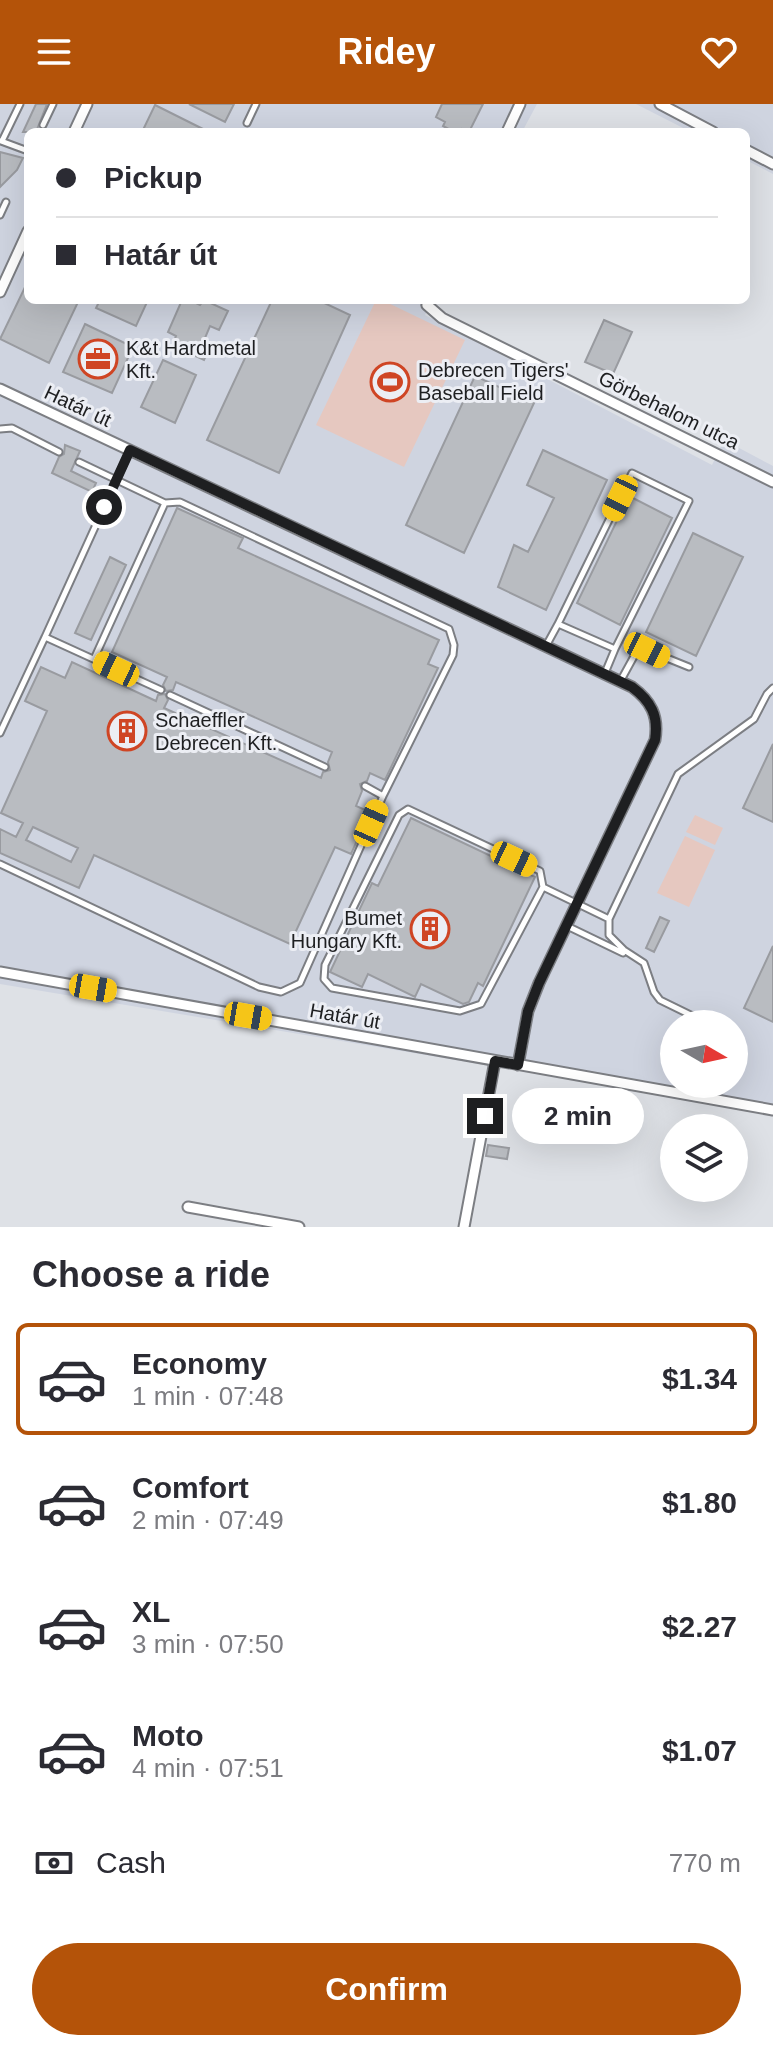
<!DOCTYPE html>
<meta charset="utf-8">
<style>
:root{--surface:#fff;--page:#f2f2f3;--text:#2b2b33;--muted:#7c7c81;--line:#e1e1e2;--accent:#b45309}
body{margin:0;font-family:Arial,sans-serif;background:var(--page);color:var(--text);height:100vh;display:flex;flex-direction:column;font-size:30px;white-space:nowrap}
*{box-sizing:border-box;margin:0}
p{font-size:26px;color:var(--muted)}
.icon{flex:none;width:44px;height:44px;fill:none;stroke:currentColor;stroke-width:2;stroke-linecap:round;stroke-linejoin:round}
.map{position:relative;height:1123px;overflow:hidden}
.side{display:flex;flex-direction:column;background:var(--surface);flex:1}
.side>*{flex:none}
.guide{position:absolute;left:24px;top:24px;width:726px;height:176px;border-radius:12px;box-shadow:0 8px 32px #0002;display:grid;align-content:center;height:176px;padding:0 32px;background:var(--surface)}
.needle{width:52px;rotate:99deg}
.fabs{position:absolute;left:660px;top:906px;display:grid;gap:16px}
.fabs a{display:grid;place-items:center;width:88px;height:88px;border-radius:50%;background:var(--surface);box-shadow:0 8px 32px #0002;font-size:40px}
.end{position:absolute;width:36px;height:36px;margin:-18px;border:10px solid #1e1f21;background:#fff;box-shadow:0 0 0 4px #fff}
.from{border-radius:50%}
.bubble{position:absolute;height:56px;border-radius:28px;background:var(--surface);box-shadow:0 8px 32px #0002;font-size:26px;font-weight:700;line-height:56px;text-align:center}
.car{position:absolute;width:24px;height:48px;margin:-24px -12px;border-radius:10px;box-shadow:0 0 6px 2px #0007;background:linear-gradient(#f5c518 24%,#345 0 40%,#f5c518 0 76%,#345 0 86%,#f5c518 0)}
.guide b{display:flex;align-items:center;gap:28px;height:76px;font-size:30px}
.guide b+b{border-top:2px solid var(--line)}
.guide i{width:20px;height:20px;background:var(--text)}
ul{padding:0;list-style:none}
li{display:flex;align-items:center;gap:24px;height:112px;margin:0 16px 12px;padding:0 16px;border:4px solid transparent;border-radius:12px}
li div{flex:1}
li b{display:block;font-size:30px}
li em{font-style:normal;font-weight:700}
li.selected{border-color:var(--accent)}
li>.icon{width:72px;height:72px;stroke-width:1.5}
h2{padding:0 32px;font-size:36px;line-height:96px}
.pay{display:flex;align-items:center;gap:20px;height:88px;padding:0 32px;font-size:30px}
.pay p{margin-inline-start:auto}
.cta{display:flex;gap:16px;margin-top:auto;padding:16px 32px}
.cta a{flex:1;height:92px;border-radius:48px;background:var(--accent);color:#fff;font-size:32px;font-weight:700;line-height:92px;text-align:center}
header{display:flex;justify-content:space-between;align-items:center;height:104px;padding:0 32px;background:var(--accent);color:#fff;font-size:36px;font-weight:700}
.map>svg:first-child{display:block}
</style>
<header><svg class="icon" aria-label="menu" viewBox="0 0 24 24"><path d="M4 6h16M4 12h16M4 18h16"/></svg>Ridey<svg class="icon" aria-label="heart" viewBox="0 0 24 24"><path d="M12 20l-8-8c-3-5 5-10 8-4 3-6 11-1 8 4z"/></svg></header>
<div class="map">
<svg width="773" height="1123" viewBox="0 0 773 1123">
<rect width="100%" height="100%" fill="#dee1e6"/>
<path fill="#cfd4e0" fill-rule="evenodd" d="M0,0H537L522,28H28V196H433L425,211L712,361L724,336L773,362V1009L0,880ZM674,920H734V980H674Z
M636,0H773V70L746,56V28H691Z"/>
<path fill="#e6c8c0" d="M376,196H382L465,236L404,363L316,321Z
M695,711L723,724L715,741L686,728Z
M685,732L715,746L689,803L657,789Z"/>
<path fill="#b9bcc1" stroke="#999ba0" stroke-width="2" fill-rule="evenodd" d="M36,0H47L36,28H23Z
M189,0H234L225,18Z
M442,0H483L469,28L462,25L460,28H454L443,22L445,18L436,13Z
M155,1L209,28H142Z
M0,48L23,54L17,66L0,83Z
M28,177V196H79L49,259L0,235Z
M100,196H148L136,222L96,204Z
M182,196H190L200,201L204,196L228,207L219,226L210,222L202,241L209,245L204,256L178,244L180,240L174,237L176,232L168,228Z
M272,196H318L350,211L279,369L207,336Z
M604,216L632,228L613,270L585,258Z
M85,220L133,243L112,289L63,268Z
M163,256L196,271L175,319L141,303Z
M475,272L534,299L464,449L406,421Z
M65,341L80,347L71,367L96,379L92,388L52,369L59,353L64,350Z
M543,346L607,376L546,506L498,483L514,441L528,448L554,394L527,381Z
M629,392L672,414L620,521L577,499Z
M177,404L243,434L238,444L439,536L428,560L438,564L385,676L370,669L367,677L360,680L362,687L356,702L370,708L351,750L335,743L290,840L94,751L79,784L0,749V725L16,733L23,719L1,709L47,607L25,597L41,563L65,574L72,558L156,597L158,591L165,590L168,596L164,604L321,674L323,668L330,666L328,658L332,648L176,578L173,586L166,587L163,581L167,573L112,548ZM33,723L78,744L71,758L26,736Z
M693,429L743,453L696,552L646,528Z
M110,453L126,461L91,536L75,529Z
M773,640V718L743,704Z
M411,714L535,773L483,882L478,879L469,898L463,900L421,880L415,893L368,870L362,883L330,868L372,779L378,782Z
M660,813L669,817L654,848L646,844Z
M773,842V918L744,904Z
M488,1041L509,1044L507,1055L486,1052Z"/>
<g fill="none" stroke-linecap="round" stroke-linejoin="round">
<g stroke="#7c7e83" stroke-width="9">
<path id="lane" d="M247,19L256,0
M43,21L53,0
M1,37L28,47
M2,37L20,0
M0,111L6,98
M0,325L12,324L59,348
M79,358L165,399L180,398L449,525L454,541L453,551L383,692
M558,520L632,369L689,397L615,545
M45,533L130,346
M546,542L558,520L615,545L605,569
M94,555L165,399
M621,576L638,545L647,546L689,563
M170,591L325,663
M0,629L45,533L161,586
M0,760L259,883L281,888L300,879L383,692L365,682
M543,783L540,767L408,705L399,711L325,861L324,875L332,884L460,907L481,900L543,783L609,815
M567,822L623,849
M709,920L660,896L654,888L644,859L624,846L609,831V815L678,670L754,615L767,590L773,584"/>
</g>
<g stroke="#7c7e83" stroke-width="13">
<path id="street" d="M660,0L713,28
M74,28L87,0
M507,28L520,0
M746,46L773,60
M0,188L28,127
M430,196L427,201L442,214L773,378
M0,285L632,583C651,597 659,612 655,636L539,879L528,907L518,961
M0,868L773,1006
M188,1103L299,1123
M464,1123L495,957"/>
</g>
<use href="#lane" stroke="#fff" stroke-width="5"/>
<use href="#street" stroke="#fff" stroke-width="9"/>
</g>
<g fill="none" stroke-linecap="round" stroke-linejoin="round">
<path stroke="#1e1f21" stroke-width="10" d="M104,403L130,346L632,583C651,597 659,612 655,636L539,879L528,907L518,961L495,957L485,1012"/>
</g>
<defs>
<g id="office-ring" transform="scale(2)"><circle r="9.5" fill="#eceef4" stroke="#cf4524" stroke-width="1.5"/><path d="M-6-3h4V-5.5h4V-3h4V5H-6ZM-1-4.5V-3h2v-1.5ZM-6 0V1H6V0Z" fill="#cf4524"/></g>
<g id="stadium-ring" transform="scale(2)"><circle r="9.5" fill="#eceef4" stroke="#cf4524" stroke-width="1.5"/><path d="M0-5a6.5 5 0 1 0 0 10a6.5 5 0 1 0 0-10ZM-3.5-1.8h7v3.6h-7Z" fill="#cf4524"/></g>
<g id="building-ring" transform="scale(2)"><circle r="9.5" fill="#eceef4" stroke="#cf4524" stroke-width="1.5"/><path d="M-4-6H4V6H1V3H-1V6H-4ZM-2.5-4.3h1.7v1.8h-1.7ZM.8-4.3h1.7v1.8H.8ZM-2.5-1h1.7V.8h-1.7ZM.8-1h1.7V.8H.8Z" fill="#cf4524"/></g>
</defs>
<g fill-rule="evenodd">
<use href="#office-ring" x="98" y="255"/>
<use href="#stadium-ring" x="390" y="278"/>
<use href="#building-ring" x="127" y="627"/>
<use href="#building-ring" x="430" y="825"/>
</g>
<g text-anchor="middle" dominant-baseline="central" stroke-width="6" stroke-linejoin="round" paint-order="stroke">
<g font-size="20" fill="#1e1f21" stroke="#eceef4" text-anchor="start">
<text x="126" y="244">K&amp;t Hardmetal<tspan x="126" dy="23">Kft.</tspan></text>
<text x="418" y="266">Debrecen Tigers'<tspan x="418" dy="23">Baseball Field</tspan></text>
<text x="155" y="616">Schaeffler<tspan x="155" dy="23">Debrecen Kft.</tspan></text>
<text x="402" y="814" text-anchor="end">Bumet<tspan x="402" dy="23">Hungary Kft.</tspan></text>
</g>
<g font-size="20" fill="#1e1f21" stroke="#eceef4">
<text transform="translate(78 302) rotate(25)">Határ út</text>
<text transform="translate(669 306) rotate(26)">Görbehalom utca</text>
<text transform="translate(345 912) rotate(10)">Határ út</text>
</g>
</g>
</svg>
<div class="fabs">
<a><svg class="needle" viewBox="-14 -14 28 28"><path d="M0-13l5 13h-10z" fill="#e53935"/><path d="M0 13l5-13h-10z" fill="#7c7c81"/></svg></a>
<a><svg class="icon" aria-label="layers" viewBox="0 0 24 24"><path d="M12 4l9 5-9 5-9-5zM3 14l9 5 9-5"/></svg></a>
</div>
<i class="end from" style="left:104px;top:403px"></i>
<i class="end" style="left:485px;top:1012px"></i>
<div class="bubble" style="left:512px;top:984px;width:132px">2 min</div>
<i class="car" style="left:620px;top:394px;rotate:206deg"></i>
<i class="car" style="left:647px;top:546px;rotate:116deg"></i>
<i class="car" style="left:116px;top:565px;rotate:295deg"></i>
<i class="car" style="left:371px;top:719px;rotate:24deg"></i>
<i class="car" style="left:514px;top:755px;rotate:115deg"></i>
<i class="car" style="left:93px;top:884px;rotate:100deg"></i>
<i class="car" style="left:248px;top:912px;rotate:100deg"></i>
<div class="guide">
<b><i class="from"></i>Pickup</b>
<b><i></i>Határ út</b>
</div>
</div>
<section class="side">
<h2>Choose a ride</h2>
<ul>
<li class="selected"><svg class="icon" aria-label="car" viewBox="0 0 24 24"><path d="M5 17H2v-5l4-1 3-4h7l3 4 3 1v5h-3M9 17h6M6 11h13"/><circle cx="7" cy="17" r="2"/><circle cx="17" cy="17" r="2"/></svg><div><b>Economy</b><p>1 min · 07:48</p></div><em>$1.34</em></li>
<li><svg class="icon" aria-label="car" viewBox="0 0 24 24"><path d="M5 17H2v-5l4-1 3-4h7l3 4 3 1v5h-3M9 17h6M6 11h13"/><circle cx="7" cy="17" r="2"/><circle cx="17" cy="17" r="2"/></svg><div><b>Comfort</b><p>2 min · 07:49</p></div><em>$1.80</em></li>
<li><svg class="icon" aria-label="car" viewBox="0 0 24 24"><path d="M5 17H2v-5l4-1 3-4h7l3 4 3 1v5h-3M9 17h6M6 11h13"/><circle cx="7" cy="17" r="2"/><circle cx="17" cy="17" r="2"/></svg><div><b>XL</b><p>3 min · 07:50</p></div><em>$2.27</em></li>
<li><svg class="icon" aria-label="car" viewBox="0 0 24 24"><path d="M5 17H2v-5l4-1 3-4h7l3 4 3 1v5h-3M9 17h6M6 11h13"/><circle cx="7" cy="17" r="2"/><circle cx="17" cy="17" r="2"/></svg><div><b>Moto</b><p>4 min · 07:51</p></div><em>$1.07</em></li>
</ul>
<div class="pay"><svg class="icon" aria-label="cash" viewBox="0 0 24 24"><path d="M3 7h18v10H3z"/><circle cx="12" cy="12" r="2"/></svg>Cash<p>770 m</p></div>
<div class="cta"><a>Confirm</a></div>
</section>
